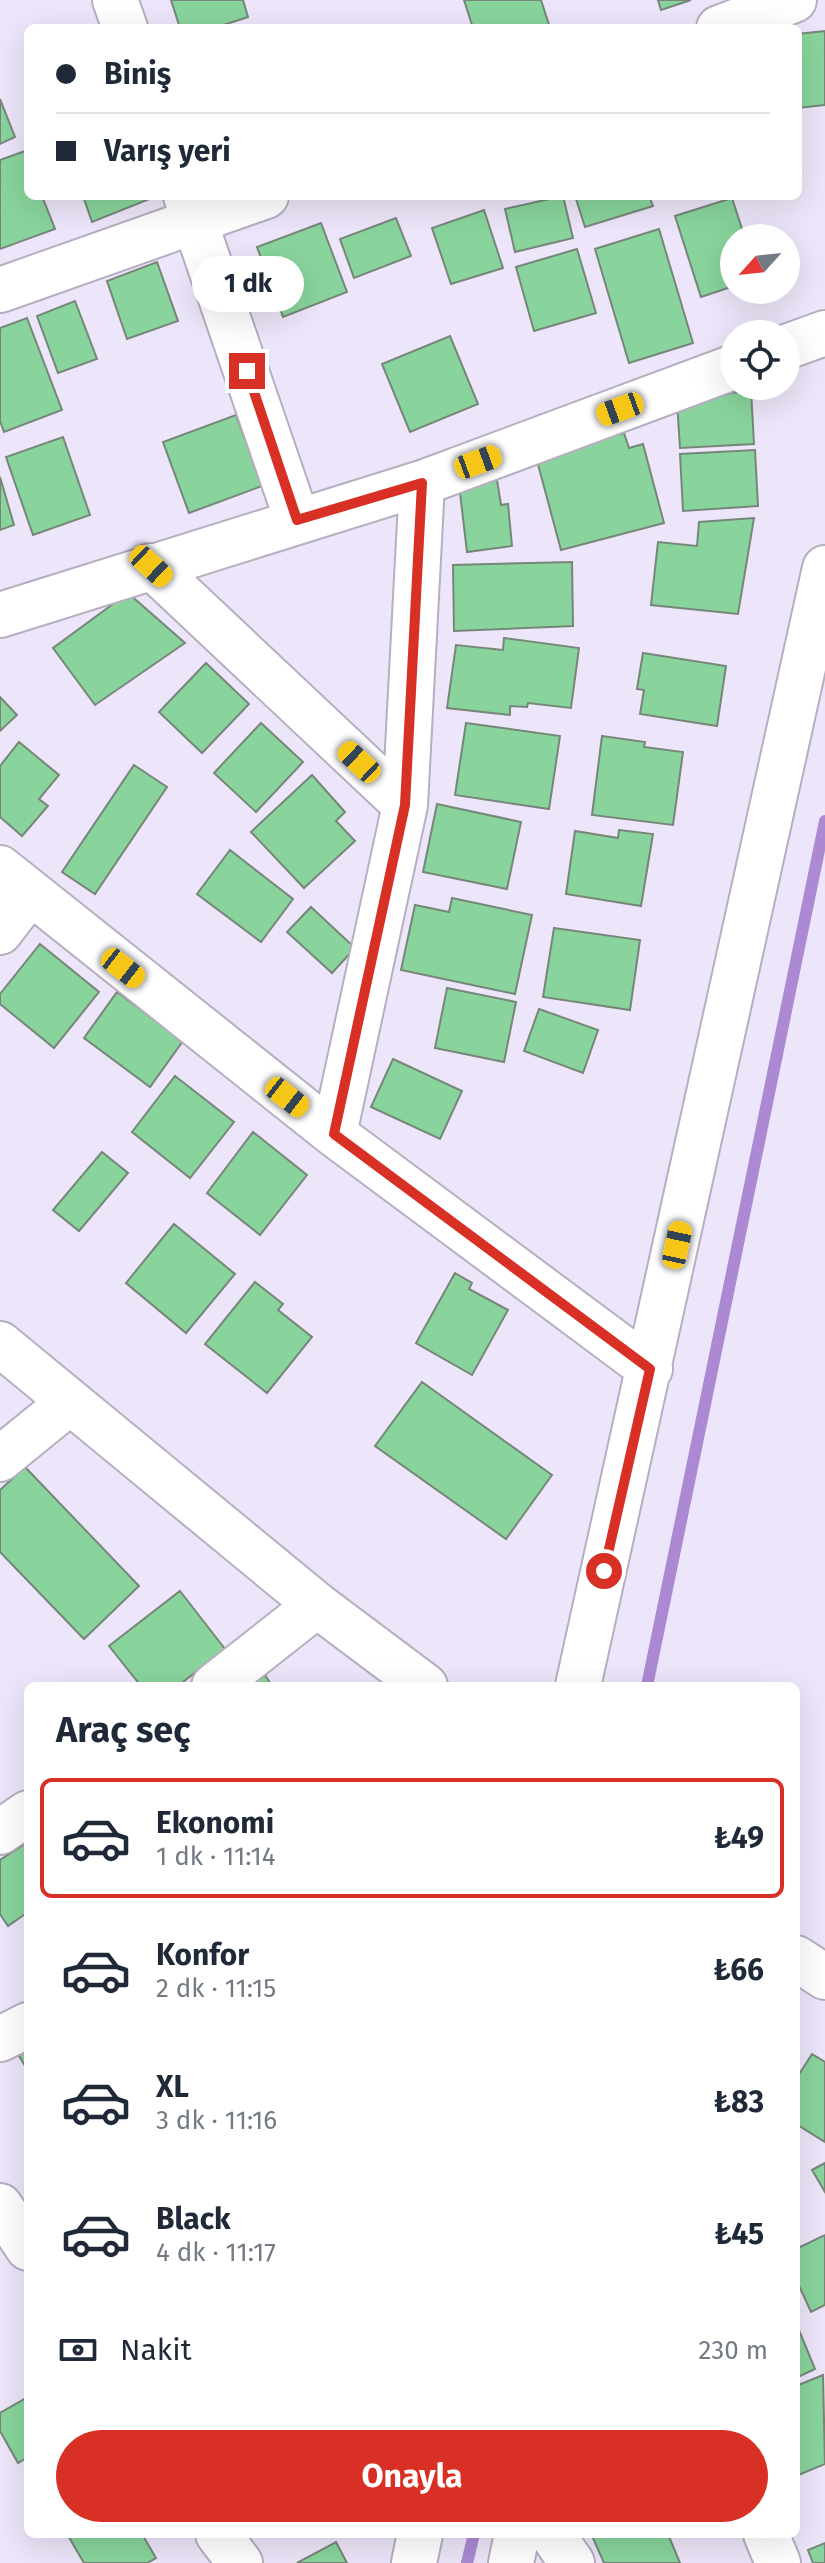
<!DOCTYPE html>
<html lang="tr">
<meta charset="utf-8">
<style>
:root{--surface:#fff;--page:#f2f2f3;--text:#1f2937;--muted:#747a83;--line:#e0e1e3;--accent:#d93025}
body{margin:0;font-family:"Fira Sans",sans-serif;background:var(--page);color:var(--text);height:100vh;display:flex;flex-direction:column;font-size:30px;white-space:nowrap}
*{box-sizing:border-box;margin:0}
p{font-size:26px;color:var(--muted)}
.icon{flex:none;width:44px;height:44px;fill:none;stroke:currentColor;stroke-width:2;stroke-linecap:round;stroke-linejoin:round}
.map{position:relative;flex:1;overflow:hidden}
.sheet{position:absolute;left:24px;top:1682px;width:776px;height:856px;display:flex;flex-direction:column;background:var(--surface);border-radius:12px;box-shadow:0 8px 32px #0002}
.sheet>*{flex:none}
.banner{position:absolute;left:24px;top:24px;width:778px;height:176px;border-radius:12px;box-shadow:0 8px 32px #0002;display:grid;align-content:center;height:176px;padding:0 32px;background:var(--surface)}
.needle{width:52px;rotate:243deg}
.buttons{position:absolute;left:720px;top:224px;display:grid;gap:16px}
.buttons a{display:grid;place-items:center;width:80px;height:80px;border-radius:50%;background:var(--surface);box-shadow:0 8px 32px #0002;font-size:40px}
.end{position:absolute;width:36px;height:36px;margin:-18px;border:10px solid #d93025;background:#fff;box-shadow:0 0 0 4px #fff}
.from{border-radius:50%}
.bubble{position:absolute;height:56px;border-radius:28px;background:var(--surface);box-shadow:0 8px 32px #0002;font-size:26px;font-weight:700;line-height:56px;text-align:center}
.car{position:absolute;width:24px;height:48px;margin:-24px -12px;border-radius:10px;box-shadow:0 0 6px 2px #0007;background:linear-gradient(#f5c518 24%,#345 0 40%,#f5c518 0 76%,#345 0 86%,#f5c518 0)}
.banner b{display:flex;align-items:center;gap:28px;height:76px;font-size:30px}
.banner b+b{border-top:2px solid var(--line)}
.banner i{width:20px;height:20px;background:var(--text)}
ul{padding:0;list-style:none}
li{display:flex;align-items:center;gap:24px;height:120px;margin:0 16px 12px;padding:0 16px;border:4px solid transparent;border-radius:12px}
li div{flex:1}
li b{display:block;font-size:30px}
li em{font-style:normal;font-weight:700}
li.current{border-color:var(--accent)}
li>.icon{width:72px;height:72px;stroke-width:1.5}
h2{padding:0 32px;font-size:36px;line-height:96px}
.pay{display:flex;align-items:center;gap:20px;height:88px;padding:0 32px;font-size:30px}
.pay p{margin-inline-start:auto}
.primary-button{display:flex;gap:16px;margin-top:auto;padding:16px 32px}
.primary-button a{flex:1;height:92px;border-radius:48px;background:var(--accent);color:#fff;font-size:32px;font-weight:700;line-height:92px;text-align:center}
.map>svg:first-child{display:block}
</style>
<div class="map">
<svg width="825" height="2563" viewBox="0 0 825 2563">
<rect width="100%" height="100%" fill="#ede5f9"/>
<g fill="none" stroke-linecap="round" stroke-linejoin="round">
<path stroke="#ab8ad3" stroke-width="12" d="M647,1686L825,821
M467,2563L474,2534"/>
</g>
<path fill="#89d49c" stroke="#76877a" stroke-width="2" d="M171,0H243L248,17L214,28H180Z
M464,0H541L550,28H473Z
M658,0H691L661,10Z
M825,31V105L798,108V34Z
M0,99L15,137L0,144Z
M25,151L28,196H42L55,229L0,249V160Z
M83,196H151L152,198L92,222Z
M563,196L573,238L515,252L505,209Z
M575,196H649L653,206L585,227Z
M732,198L745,238H734V286L701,297L675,216Z
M484,210L503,268L451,284L432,228Z
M396,218L411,256L354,278L340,239Z
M321,223L347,292L283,317L257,247Z
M659,229L693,343L629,363L595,249Z
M577,249L596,313L534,331L516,267Z
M157,262L178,321L127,339L107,281Z
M75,301L97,359L58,373L37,316Z
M27,318L62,410L4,432L0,421V328Z
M450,336L478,404L410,432L382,364Z
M751,390L754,444L680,448L677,402Z
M236,415L262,486L189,513L163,442Z
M624,433L629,448L643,444L664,523L561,550L536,457Z
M63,437L90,515L33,535L6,457Z
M755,450L758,506L683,511L680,454Z
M0,477L14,525L0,530Z
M497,480L501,505L508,504L512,546L467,552L459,484Z
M754,518L738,614L651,605L658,542L697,546L699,522Z
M572,562L573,626L454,631L453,565Z
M128,593L185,643L95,705L53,648Z
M504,638L579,648L571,708L528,703L527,707L510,706V715L447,708L456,645L503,650Z
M643,653L726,666L717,726L640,714L644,690L637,689Z
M206,663L249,704L202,753L159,712Z
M0,697L17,715L0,731Z
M261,723L303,762L256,812L214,773Z
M466,723L560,736L549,809L455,795Z
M602,736L645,742L644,747L683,752L673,825L592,815Z
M19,742L59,775L39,799L48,806L22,836L0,817V766Z
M134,765L167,787L95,894L62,872Z
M312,775L345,812L336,821L355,841L304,888L251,832Z
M437,804L521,822L507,889L423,872Z
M619,830L653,834L641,906L566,894L575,831L618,838Z
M230,850L293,899L261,942L197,894Z
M452,898L532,915L515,994L401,970L415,905L449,912Z
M311,907L355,948L332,973L287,932Z
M554,928L640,940L630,1010L543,997Z
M40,944L99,992L54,1048L0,1004V994Z
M447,988L516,1002L504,1062L435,1048Z
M117,992L183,1041L150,1087L84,1038Z
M539,1009L598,1030L583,1073L524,1051Z
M393,1059L462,1091L440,1139L371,1107Z
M175,1076L234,1122L190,1178L132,1132Z
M253,1132L307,1175L260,1235L207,1193Z
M102,1152L128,1173L79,1231L53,1210Z
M174,1224L235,1274L186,1333L126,1283Z
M455,1273L472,1283L469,1289L508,1310L472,1375L416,1343Z
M255,1282L283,1304L278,1310L312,1337L267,1393L205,1344Z
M422,1382L552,1475L506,1539L375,1446Z
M25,1467L139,1586L84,1639L0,1552V1490Z
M180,1591L225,1649L178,1686H141L109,1646Z
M265,1675L272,1686H248Z
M28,1842V1912L8,1926L0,1914V1860Z
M28,2048V2071L18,2054Z
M812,2054L825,2062V2142L796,2124V2079Z
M825,2163V2192L812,2170Z
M825,2235V2305L811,2312L796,2279V2249Z
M796,2323L815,2369L796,2378Z
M823,2375L825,2464L796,2476V2386Z
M28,2397V2457L18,2463L0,2431V2413Z
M67,2534H142L156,2558L147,2563H84Z
M603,2534H668L680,2563H604L593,2538Z
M336,2542L347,2563H297Z
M825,2543V2563H813L808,2550Z"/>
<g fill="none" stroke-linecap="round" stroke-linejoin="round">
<g stroke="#b6aec1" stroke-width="48">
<path id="minor" d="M115,0L125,28
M719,28L794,0
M186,196L297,520
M0,290L266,196
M786,347L825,333
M151,566L405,805
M0,615L422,483L734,367
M0,868L334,1134L650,1369
M0,932L29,894
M334,1134L405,805L422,483
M0,1344L317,1605L425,1686
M0,1459L70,1402
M214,1686L317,1605
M578,1686L825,568
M0,1832L28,1813
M796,1958L825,1977
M0,2039L28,2025
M0,2206L28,2248
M218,2534L240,2563
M552,2534L572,2563
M766,2534L778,2563
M414,2563L420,2534
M511,2563L517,2534"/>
</g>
<use href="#minor" stroke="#fff" stroke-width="44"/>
</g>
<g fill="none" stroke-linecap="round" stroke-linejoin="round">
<path stroke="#d93025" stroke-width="10" d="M247,371L297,520L422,483L405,805L334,1134L650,1369L604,1571"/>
</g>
</svg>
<div class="buttons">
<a><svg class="needle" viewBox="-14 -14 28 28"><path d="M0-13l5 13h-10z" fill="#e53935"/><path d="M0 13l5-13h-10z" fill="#747a83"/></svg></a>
<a><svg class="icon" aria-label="locate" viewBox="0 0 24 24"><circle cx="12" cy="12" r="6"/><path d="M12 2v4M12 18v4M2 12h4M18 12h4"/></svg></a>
</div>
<i class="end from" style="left:604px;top:1571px"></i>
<i class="end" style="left:247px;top:371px"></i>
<div class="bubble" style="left:192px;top:256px;width:112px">1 dk</div>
<i class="car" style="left:620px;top:409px;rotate:250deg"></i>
<i class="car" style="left:478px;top:462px;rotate:70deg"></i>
<i class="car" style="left:151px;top:566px;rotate:133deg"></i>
<i class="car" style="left:359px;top:762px;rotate:313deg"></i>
<i class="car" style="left:123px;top:968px;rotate:128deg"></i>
<i class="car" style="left:287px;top:1097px;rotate:128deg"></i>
<i class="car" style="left:677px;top:1245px;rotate:12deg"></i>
<div class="banner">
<b><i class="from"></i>Biniş</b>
<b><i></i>Varış yeri</b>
</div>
<section class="sheet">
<h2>Araç seç</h2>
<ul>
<li class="current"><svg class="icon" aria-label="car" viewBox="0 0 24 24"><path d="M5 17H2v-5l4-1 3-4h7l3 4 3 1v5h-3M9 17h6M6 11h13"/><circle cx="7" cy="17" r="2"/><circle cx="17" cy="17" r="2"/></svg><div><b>Ekonomi</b><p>1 dk · 11:14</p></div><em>₺49</em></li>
<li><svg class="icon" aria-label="car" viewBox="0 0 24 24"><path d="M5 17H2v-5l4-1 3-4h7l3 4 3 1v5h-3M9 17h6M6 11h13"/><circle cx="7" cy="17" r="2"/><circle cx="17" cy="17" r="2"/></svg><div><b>Konfor</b><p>2 dk · 11:15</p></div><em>₺66</em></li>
<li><svg class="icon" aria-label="car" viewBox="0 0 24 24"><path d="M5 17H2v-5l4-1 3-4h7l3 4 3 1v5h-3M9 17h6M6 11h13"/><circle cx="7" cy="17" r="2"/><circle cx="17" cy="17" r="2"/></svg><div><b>XL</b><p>3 dk · 11:16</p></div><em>₺83</em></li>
<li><svg class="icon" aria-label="car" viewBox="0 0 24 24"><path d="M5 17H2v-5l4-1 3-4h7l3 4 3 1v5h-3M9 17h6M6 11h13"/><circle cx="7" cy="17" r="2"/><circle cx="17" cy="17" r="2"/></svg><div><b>Black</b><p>4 dk · 11:17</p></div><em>₺45</em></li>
</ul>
<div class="pay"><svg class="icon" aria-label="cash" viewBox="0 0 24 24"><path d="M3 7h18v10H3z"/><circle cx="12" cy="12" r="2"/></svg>Nakit<p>230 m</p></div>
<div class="primary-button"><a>Onayla</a></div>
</section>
</div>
